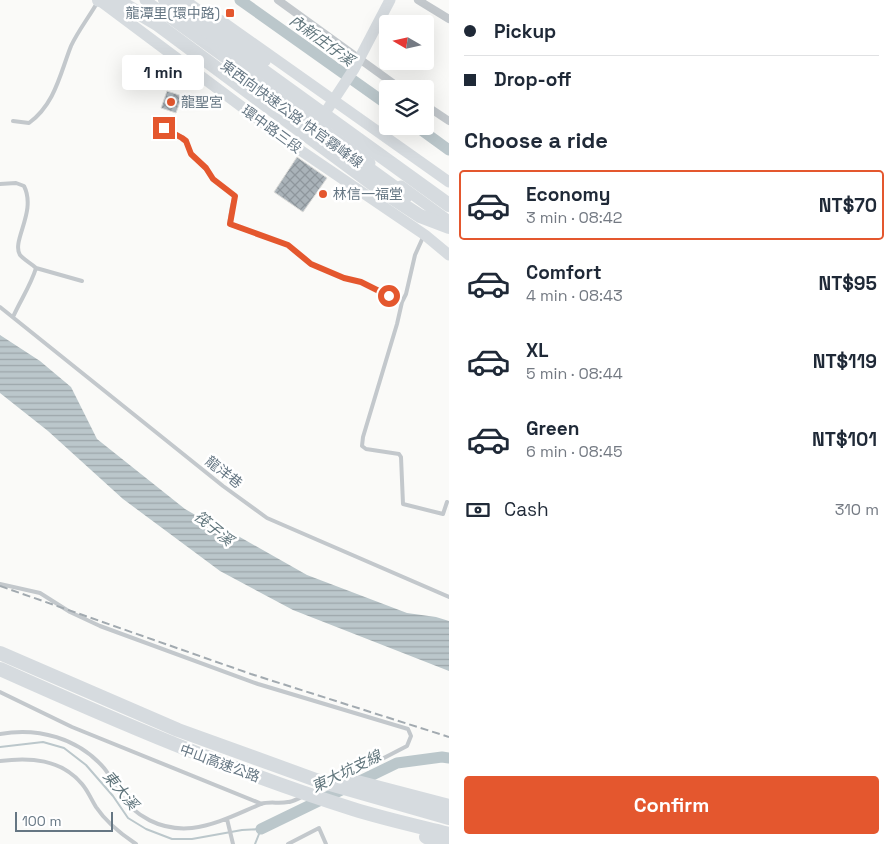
<!DOCTYPE html>
<meta charset="utf-8">
<style>
:root{--surface:#fff;--page:#f2f2f3;--text:#1f2937;--muted:#747a83;--line:#e0e1e3;--accent:#e4572e}
body{margin:0;font-family:"Space Grotesk","Noto Sans TC",sans-serif;background:var(--page);color:var(--text);height:100vh;display:flex;flex-direction:column;font-size:19px;white-space:nowrap}
*{box-sizing:border-box;margin:0}
p{font-size:16px;color:var(--muted)}
.icon{flex:none;width:28px;height:28px;fill:none;stroke:currentColor;stroke-width:2;stroke-linecap:round;stroke-linejoin:round}
.map{position:relative;flex:1;overflow:hidden}
.side{display:flex;flex-direction:column;background:var(--surface);width:445px}
.side>*{flex:none}
.hud{display:grid;align-content:center;height:110px;padding:0 15px;background:var(--surface)}
.needle{width:32px;rotate:279deg}
.controls{position:absolute;left:379px;top:15px;display:grid;gap:10px}
.controls a{display:grid;place-items:center;width:55px;height:55px;border-radius:5px;background:var(--surface);box-shadow:0 5px 20px #0002;font-size:25px}
.scale{position:absolute;left:15px;bottom:12px;width:98px;box-sizing:border-box;padding-left:5px;border:2px solid #657683;border-top:0;font-size:14px;line-height:18px;white-space:nowrap;color:#657683;-webkit-text-stroke:4px #fff;paint-order:stroke}
.end{position:absolute;width:22px;height:22px;margin:-11px;border:6px solid #e4572e;background:#fff;box-shadow:0 0 0 2px #fff}
.from{border-radius:50%}
.bubble{position:absolute;height:35px;border-radius:5px;background:var(--surface);box-shadow:0 5px 20px #0002;font-size:16px;font-weight:700;line-height:35px;text-align:center}
.hud b{display:flex;align-items:center;gap:18px;height:48px;font-size:19px}
.hud b+b{border-top:1px solid var(--line)}
.hud i{width:12px;height:12px;background:var(--text)}
ul{padding:0;list-style:none}
li{display:flex;align-items:center;gap:15px;height:70px;margin:0 10px 8px;padding:0 5px;border:2px solid transparent;border-radius:5px}
li div{flex:1}
li b{display:block;font-size:19px}
li em{font-style:normal;font-weight:700}
li.current{border-color:var(--accent)}
li>.icon{width:45px;height:45px;stroke-width:1.5}
h2{padding:0 15px;font-size:22px;line-height:60px}
.pay{display:flex;align-items:center;gap:12px;height:55px;padding:0 15px;font-size:19px}
.pay p{margin-inline-start:auto}
.cta{display:flex;gap:10px;margin-top:auto;padding:10px 15px}
.cta a{flex:1;height:58px;border-radius:5px;background:var(--accent);color:#fff;font-size:20px;font-weight:700;line-height:58px;text-align:center}
main{display:flex;flex:1;min-height:0}
.map>svg:first-child{display:block}
</style>
<main>
<div class="map">
<svg width="449" height="844" viewBox="0 0 449 844">
<defs>
<pattern id="water-rules" width="6" height="5" patternUnits="userSpaceOnUse" patternTransform="scale(1.25)"><rect width="6" height="5" fill="#bbc7cb"/><path d="M0 2.5h6" fill="none" stroke="#9ca6aa"/></pattern>
<pattern id="building-cross-hatch" width="8" height="8" patternUnits="userSpaceOnUse" patternTransform="scale(1.25)"><rect width="8" height="8" fill="#aab3b9"/><path d="M0 0l8 8M0 8l8-8" fill="none" stroke="#8e969c"/></pattern>
</defs>
<rect width="100%" height="100%" fill="#fafaf8"/>
<path fill="url(#water-rules)" d="M0,335L40,361L71,387L97,439L185,509L211,524L231,532L307,575L407,613L436,617L449,621V671L293,610L220,571L123,499L48,431L0,393Z"/>
<g fill="none" stroke-linecap="round" stroke-linejoin="round">
<path stroke="#bbc7cb" stroke-width="2" d="M0,747L43,742L64,748L86,765L113,796L128,818L146,829L172,839H192L242,830L261,829L255,844"/>
<path stroke="#bbc7cb" stroke-width="11" d="M240,0L388,105
M416,126L449,150
M261,829L397,763L442,757L449,758"/>
</g>
<path fill="url(#building-cross-hatch)" stroke="#dcdcda" d="M167,91L182,96L176,113L161,108Z
M297,157L327,178L303,212L274,192Z"/>
<g fill="none" stroke-linecap="round" stroke-linejoin="round">
<path stroke="#c3c8cc" stroke-width="4" d="M13,121L29,123C55,104 60,74 71,46C78,31 89,17 97,3
M164,128L182,137L186,141L191,154L206,169L213,179L235,196L232,206L229,224L288,245L311,264L344,278L361,282L402,302
M0,184L16,183L24,186C37,212 11,241 20,255C24,260 31,263 36,268C31,285 20,301 13,317
M424,235L415,255L406,294L402,302L397,324L363,437L362,446L366,449L399,454L401,457L403,504L443,514L447,502
M36,268L82,281
M0,307L223,486L267,518L449,597
M0,584L40,593L70,612L100,626L258,684L408,729L411,736L407,746L349,776
M0,692L72,727L262,804
M0,734C38,727 78,738 104,768C110,775 113,783 118,791C134,817 162,831 192,828C217,825 239,813 261,804C269,801 279,804 288,802C292,802 297,799 302,797
M0,761C30,757 61,759 82,784C88,791 91,799 96,807C106,822 121,834 136,844
M227,819L233,844
M288,844L319,828L326,844"/>
<path stroke="#c3c8cc" stroke-width="8" d="M278,0L401,89
M418,0L449,19
M425,105L449,121"/>
<path stroke="#d6dbdf" stroke-width="11" d="M99,0L297,148L425,235L449,255
M145,0L370,163
M220,20L449,182
M319,122L354,69L390,0
M401,186L449,221"/>
<path stroke="#d6dbdf" stroke-width="14" d="M99,0L125,5L157,24L382,191L420,216L449,227
M165,0L449,205
M182,0L264,60
M359,162L406,196
M0,653L178,730L316,780L449,818
M0,669C116,721 232,771 353,809C385,819 417,826 449,834
M338,777L449,806
M426,837L449,844"/>
<path stroke="#a2aab0" stroke-width="2" stroke-dasharray="8 4" stroke-linecap="butt" d="M0,586L251,674L449,737"/>
</g>
<g fill="none" stroke-linecap="round" stroke-linejoin="round">
<path stroke="#e4572e" stroke-width="6" d="M164,128L182,138L186,141L191,154L206,168L213,179L235,196L230,224L288,245L311,264L344,278L361,282L389,296"/>
</g>
<g fill="#e4572e" stroke="#fff" stroke-width="2">
<rect x="225" y="8" width="10" height="10" rx="2.5"/>
<circle cx="171" cy="102" r="5"/>
<circle cx="323" cy="194" r="5"/>
</g>
<g text-anchor="middle" dominant-baseline="central" stroke-width="5" stroke-linejoin="round" paint-order="stroke">
<g font-size="14" fill="#657683" stroke="#fff" text-anchor="start">
<text x="220" y="13" text-anchor="end">龍潭里(環中路)</text>
<text x="181" y="102">龍聖宮</text>
<text x="333" y="194">林信一福堂</text>
</g>
<g font-size="14" fill="#657683" stroke="#fff">
<text transform="translate(292 114) rotate(36)">東西向快速公路 快官霧峰線</text>
<text transform="translate(272 129) rotate(36)">環中路三段</text>
<text transform="translate(224 472) rotate(38)">龍洋巷</text>
<text transform="translate(220 763) rotate(20)">中山高速公路</text>
</g>
<g font-size="15" font-style="italic" fill="#60757c" stroke="#fff">
<text transform="translate(322 40) rotate(36)">內新庄仔溪</text>
<text transform="translate(214 528) rotate(39)">筏子溪</text>
<text transform="translate(346 771) rotate(-26)">東大坑支線</text>
<text transform="translate(121 790) rotate(50)">東大溪</text>
</g>
</g>
</svg>
<div class="controls">
<a><svg class="needle" viewBox="-14 -14 28 28"><path d="M0-13l5 13h-10z" fill="#e53935"/><path d="M0 13l5-13h-10z" fill="#747a83"/></svg></a>
<a><svg class="icon" aria-label="layers" viewBox="0 0 24 24"><path d="M12 4l9 5-9 5-9-5zM3 14l9 5 9-5"/></svg></a>
</div>
<div class="scale">100 m</div>
<i class="end from" style="left:389px;top:296px"></i>
<i class="end" style="left:164px;top:128px"></i>
<div class="bubble" style="left:122px;top:55px;width:82px">1 min</div>
</div>
<section class="side">
<div class="hud">
<b><i class="from"></i>Pickup</b>
<b><i></i>Drop-off</b>
</div>
<h2>Choose a ride</h2>
<ul>
<li class="current"><svg class="icon" aria-label="car" viewBox="0 0 24 24"><path d="M5 17H2v-5l4-1 3-4h7l3 4 3 1v5h-3M9 17h6M6 11h13"/><circle cx="7" cy="17" r="2"/><circle cx="17" cy="17" r="2"/></svg><div><b>Economy</b><p>3 min · 08:42</p></div><em>NT$70</em></li>
<li><svg class="icon" aria-label="car" viewBox="0 0 24 24"><path d="M5 17H2v-5l4-1 3-4h7l3 4 3 1v5h-3M9 17h6M6 11h13"/><circle cx="7" cy="17" r="2"/><circle cx="17" cy="17" r="2"/></svg><div><b>Comfort</b><p>4 min · 08:43</p></div><em>NT$95</em></li>
<li><svg class="icon" aria-label="car" viewBox="0 0 24 24"><path d="M5 17H2v-5l4-1 3-4h7l3 4 3 1v5h-3M9 17h6M6 11h13"/><circle cx="7" cy="17" r="2"/><circle cx="17" cy="17" r="2"/></svg><div><b>XL</b><p>5 min · 08:44</p></div><em>NT$119</em></li>
<li><svg class="icon" aria-label="car" viewBox="0 0 24 24"><path d="M5 17H2v-5l4-1 3-4h7l3 4 3 1v5h-3M9 17h6M6 11h13"/><circle cx="7" cy="17" r="2"/><circle cx="17" cy="17" r="2"/></svg><div><b>Green</b><p>6 min · 08:45</p></div><em>NT$101</em></li>
</ul>
<div class="pay"><svg class="icon" aria-label="cash" viewBox="0 0 24 24"><path d="M3 7h18v10H3z"/><circle cx="12" cy="12" r="2"/></svg>Cash<p>310 m</p></div>
<div class="cta"><a>Confirm</a></div>
</section>
</main>
